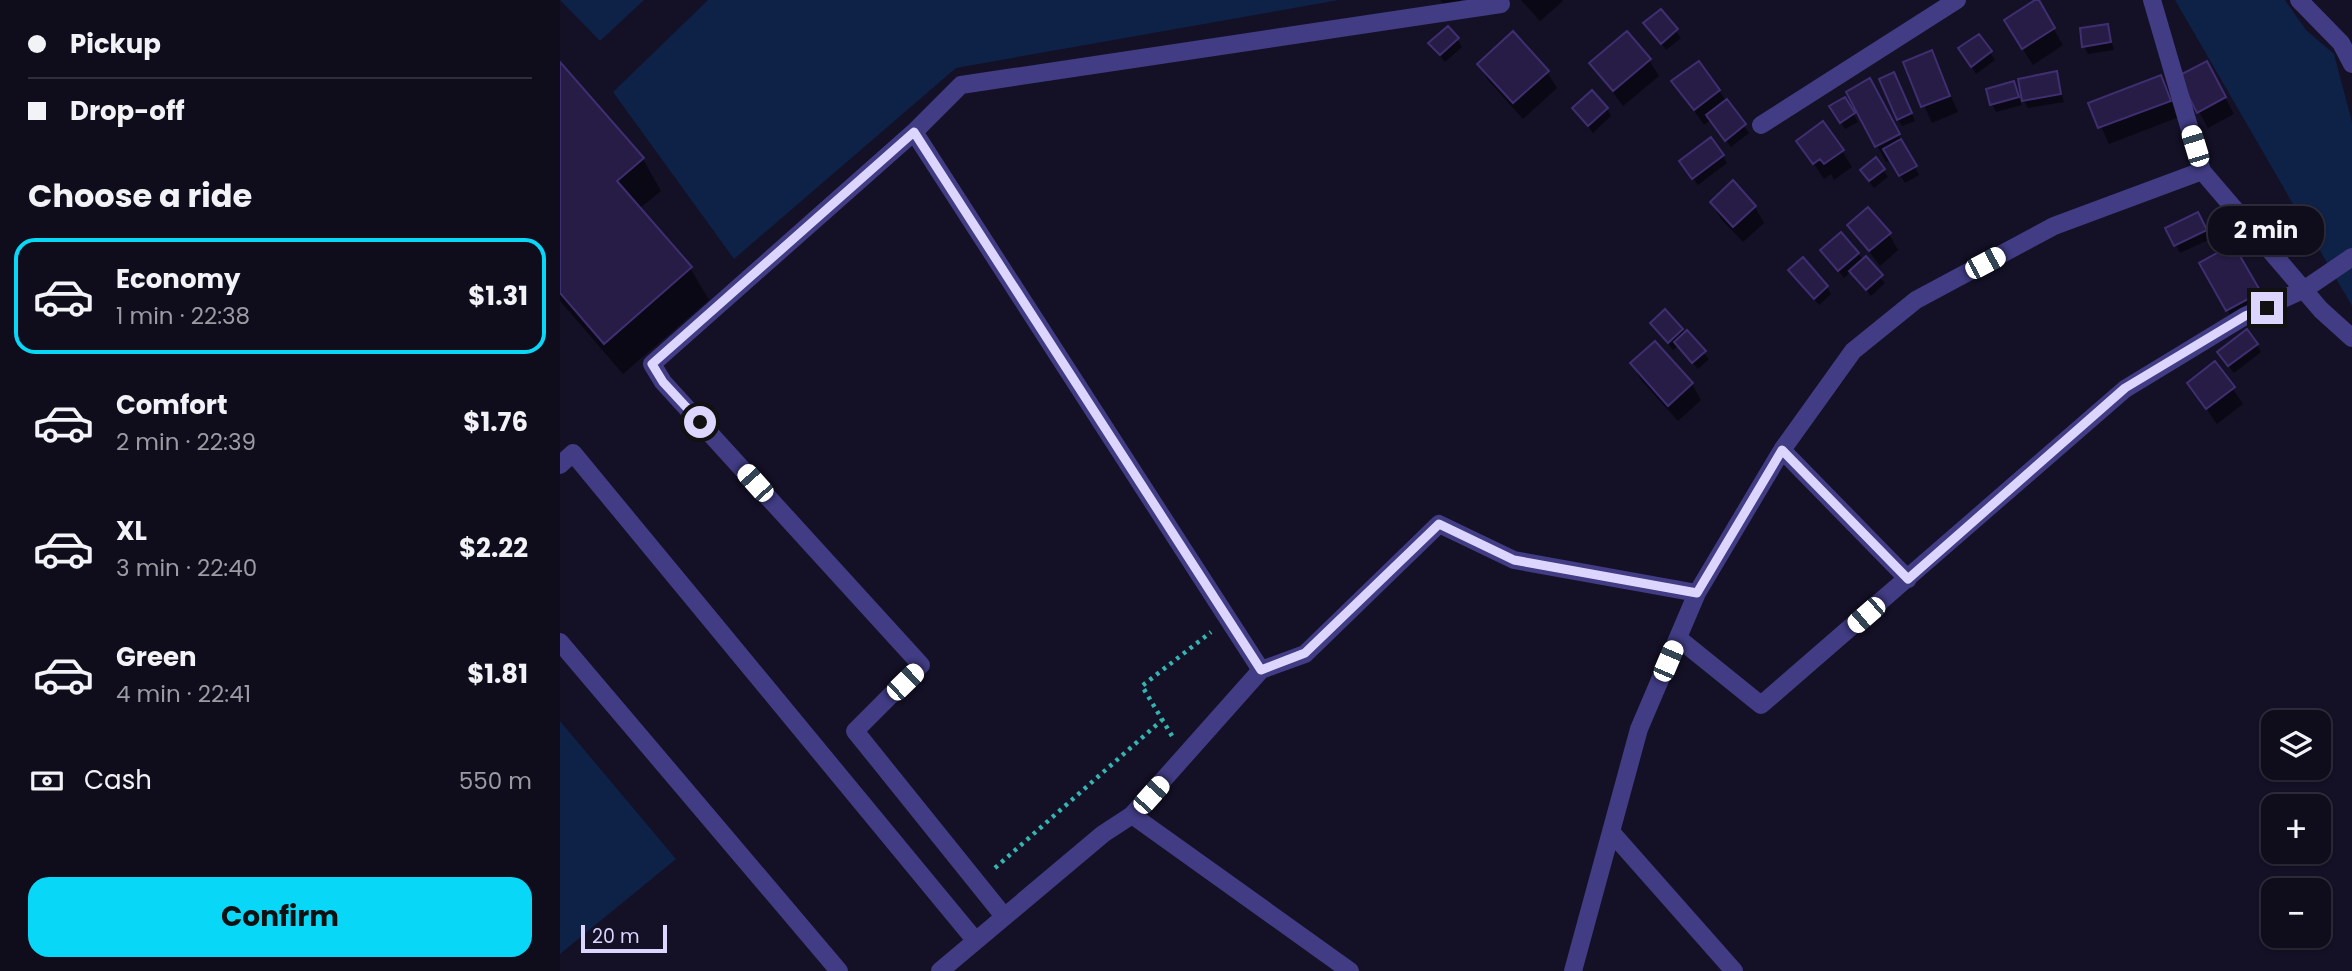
<!DOCTYPE html>
<meta charset="utf-8">
<style>
:root{--surface:#0f0c1c;--page:#181525;--text:#f1f3f6;--muted:#9b9ba3;--line:#2f2c3b;--accent:#08d7f8}
body{margin:0;font-family:Poppins,sans-serif;background:var(--page);color:var(--text);height:100vh;display:flex;flex-direction:column;font-size:26px;white-space:nowrap}
*{box-sizing:border-box;margin:0}
p{font-size:23px;color:var(--muted)}
.icon{flex:none;width:38px;height:38px;fill:none;stroke:currentColor;stroke-width:2;stroke-linecap:round;stroke-linejoin:round}
.map{position:relative;flex:1;overflow:hidden}
.sheet{display:flex;flex-direction:column;background:var(--surface);width:560px}
.sheet>*{flex:none}
.guide{display:grid;align-content:center;height:154px;padding:0 28px;background:var(--surface)}
.controls{position:absolute;left:1701px;top:710px;display:grid;gap:14px}
.controls a{display:grid;place-items:center;width:70px;height:70px;border-radius:14px;background:var(--surface);box-shadow:0 2px 5px #0004,0 0 0 2px var(--line);font-size:35px}
.scale{position:absolute;left:21px;bottom:18px;width:86px;box-sizing:border-box;padding-left:7px;border:4px solid #dcd6fe;border-top:0;font-size:19px;line-height:24px;white-space:nowrap;color:#dcd6fe;-webkit-text-stroke:5px #141026;paint-order:stroke}
.end{position:absolute;width:32px;height:32px;margin:-16px;border:9px solid #dcd6fe;background:#111;box-shadow:0 0 0 4px #111}
.from{border-radius:50%}
.bubble{position:absolute;height:49px;border-radius:21px;background:var(--surface);box-shadow:0 2px 5px #0004,0 0 0 2px var(--line);font-size:23px;font-weight:700;line-height:49px;text-align:center}
.car{position:absolute;width:21px;height:42px;margin:-21px -10px;border-radius:9px;box-shadow:0 0 5px 2px #0007;background:linear-gradient(#fff 24%,#345 0 40%,#fff 0 76%,#345 0 86%,#fff 0)}
.guide b{display:flex;align-items:center;gap:24px;height:66px;font-size:26px}
.guide b+b{border-top:2px solid var(--line)}
.guide i{width:18px;height:18px;background:var(--text)}
ul{padding:0;list-style:none}
li{display:flex;align-items:center;gap:21px;height:116px;margin:0 14px 10px;padding:0 14px;border:4px solid transparent;border-radius:21px}
li div{flex:1}
li b{display:block;font-size:26px}
li em{font-style:normal;font-weight:700}
li.active{border-color:var(--accent)}
li>.icon{width:63px;height:63px;stroke-width:1.5}
h2{padding:0 28px;font-size:32px;line-height:84px}
.pay{display:flex;align-items:center;gap:18px;height:77px;padding:0 28px;font-size:26px}
.pay p{margin-inline-start:auto}
.cta{display:flex;gap:14px;margin-top:auto;padding:14px 28px}
.cta a{flex:1;height:80px;border-radius:21px;background:var(--accent);color:#111;font-size:28px;font-weight:700;line-height:80px;text-align:center}
main{display:flex;flex:1;min-height:0}
.map>svg:first-child{display:block}
</style>
<main>
<section class="sheet">
<div class="guide">
<b><i class="from"></i>Pickup</b>
<b><i></i>Drop-off</b>
</div>
<h2>Choose a ride</h2>
<ul>
<li class="active"><svg class="icon" aria-label="car" viewBox="0 0 24 24"><path d="M5 17H2v-5l4-1 3-4h7l3 4 3 1v5h-3M9 17h6M6 11h13"/><circle cx="7" cy="17" r="2"/><circle cx="17" cy="17" r="2"/></svg><div><b>Economy</b><p>1 min · 22:38</p></div><em>$1.31</em></li>
<li><svg class="icon" aria-label="car" viewBox="0 0 24 24"><path d="M5 17H2v-5l4-1 3-4h7l3 4 3 1v5h-3M9 17h6M6 11h13"/><circle cx="7" cy="17" r="2"/><circle cx="17" cy="17" r="2"/></svg><div><b>Comfort</b><p>2 min · 22:39</p></div><em>$1.76</em></li>
<li><svg class="icon" aria-label="car" viewBox="0 0 24 24"><path d="M5 17H2v-5l4-1 3-4h7l3 4 3 1v5h-3M9 17h6M6 11h13"/><circle cx="7" cy="17" r="2"/><circle cx="17" cy="17" r="2"/></svg><div><b>XL</b><p>3 min · 22:40</p></div><em>$2.22</em></li>
<li><svg class="icon" aria-label="car" viewBox="0 0 24 24"><path d="M5 17H2v-5l4-1 3-4h7l3 4 3 1v5h-3M9 17h6M6 11h13"/><circle cx="7" cy="17" r="2"/><circle cx="17" cy="17" r="2"/></svg><div><b>Green</b><p>4 min · 22:41</p></div><em>$1.81</em></li>
</ul>
<div class="pay"><svg class="icon" aria-label="cash" viewBox="0 0 24 24"><path d="M3 7h18v10H3z"/><circle cx="12" cy="12" r="2"/></svg>Cash<p>550 m</p></div>
<div class="cta"><a>Confirm</a></div>
</section>
<div class="map">
<svg width="1792" height="971" viewBox="0 0 1792 971">
<rect width="100%" height="100%" fill="#141026"/>
<path fill="#0e2147" d="M0,0H84L40,41Z
M148,0H779L396,68L174,259L53,92Z
M1615,0H1725L1746,30L1774,54L1792,122V306Z
M0,721L116,859L0,954Z"/>
<path fill="#0007" d="M880,0H901V1L889,12Z
M961,0H1002L1003,1L980,21Z
M1477,1L1503,45L1473,65L1455,37Z
M1101,11L1121,38L1106,50L1086,24Z
M1547,26L1554,50L1528,54L1524,46Z
M1419,36L1435,60L1416,74L1405,56Z
M897,39L902,47L885,62L871,43Z
M1371,53L1398,112L1372,123L1345,63Z
M1089,60L1099,76L1063,106L1031,63Z
M0,64L83,159L101,191L79,209L130,268L149,300L63,374L0,301Z
M919,64L987,72L997,88L963,119L928,80Z
M1496,73L1504,102L1468,108L1464,101Z
M1600,77L1619,117L1549,144L1531,104Z
M1655,79L1674,114L1648,128L1639,112Z
M1114,82L1159,91L1189,133L1171,147L1151,120L1144,125Z
M1337,82L1355,121L1342,126L1338,119Z
M1453,84L1462,105L1436,112L1432,104Z
M1288,92L1319,97L1359,175L1345,183L1331,160L1326,162Z
M1285,99L1298,122L1285,129L1272,107Z
M1014,108L1047,109L1051,116L1033,133Z
M1239,141L1282,151L1292,167L1274,180L1271,174L1264,179Z
M1163,156L1167,163L1138,185L1126,169Z
M1323,170L1328,177L1314,188L1306,178Z
M1152,203L1195,207L1204,223L1183,242L1161,219Z
M1642,222L1650,239L1620,253L1608,229Z
M1289,225L1329,234L1338,250L1320,266Z
M1673,247L1708,309L1677,327L1641,264Z
M1262,250L1298,254L1325,283L1311,296L1291,271L1284,278Z
M1230,271L1267,287L1271,294L1259,305Z
M1105,312L1149,359L1138,369L1118,346L1113,350L1092,323Z
M1697,345L1701,352L1674,373L1664,360Z
M1655,363L1683,404L1657,424L1629,383Z
M1072,364L1132,384L1141,400L1118,421L1081,380Z"/>
<path fill="#261c46" stroke="#3f2f71" stroke-width="2" d="M1475,0H1479L1495,28L1462,49L1444,20Z
M1101,9L1118,29L1101,44L1083,23Z
M1548,24L1551,42L1522,47L1520,28Z
M888,26L899,38L880,55L868,43Z
M953,31L989,71L953,103L917,64Z
M1067,31L1091,59L1053,91L1029,63Z
M1419,34L1432,51L1411,67L1398,48Z
M1372,50L1390,96L1361,107L1343,62Z
M1139,61L1160,90L1134,110L1111,81Z
M1647,61L1666,97L1637,113L1618,76Z
M0,62L84,158L57,181L132,267L44,344L0,293Z
M1497,71L1501,94L1462,101L1458,79Z
M1334,72L1352,113L1337,120L1319,79Z
M1601,75L1611,101L1538,128L1528,103Z
M1310,78L1340,134L1315,147L1286,92Z
M1454,81L1459,97L1430,105L1426,89Z
M1032,90L1048,108L1028,126L1012,108Z
M1285,97L1295,113L1280,123L1269,106Z
M1167,99L1186,124L1165,141L1146,115Z
M1263,121L1284,150L1264,164L1260,159L1253,164L1236,141Z
M1151,137L1164,155L1132,179L1119,161Z
M1341,139L1357,166L1339,176L1323,149Z
M1316,157L1325,169L1309,181L1300,170Z
M1173,180L1196,206L1173,227L1150,202Z
M1308,207L1331,233L1309,251L1287,225Z
M1638,212L1647,230L1614,246L1605,228Z
M1281,232L1299,253L1278,271L1260,250Z
M1673,244L1701,292L1666,311L1639,263Z
M1306,256L1323,275L1306,290L1289,271Z
M1243,257L1268,286L1254,299L1228,270Z
M1105,309L1123,329L1108,343L1090,323Z
M1687,329L1698,344L1668,366L1657,352Z
M1127,330L1146,351L1132,363L1114,342Z
M1095,341L1133,383L1108,406L1070,363Z
M1655,361L1675,387L1646,409L1627,383Z"/>
<g fill="none" stroke-linecap="round" stroke-linejoin="round">
<path stroke="#33b5b1" stroke-width="4.5" stroke-dasharray="3.5 5" stroke-linecap="butt" d="M612,736L582,686L651,632
M435,868L602,720"/>
<path stroke="#413c83" stroke-width="18" d="M1592,0L1642,171L1761,310L1792,338
M1739,0L1781,43L1792,64
M1201,125L1397,0
M354,132L401,85L941,4
M1222,450L1348,579
M0,465L13,453L415,940
M1137,593L1222,450L1293,351L1356,300L1494,226L1642,171
M1118,638L1201,705L1565,389L1685,316L1745,289L1792,257
M0,642L279,971
M572,815L790,971
M1052,833L1174,971
M443,915L295,731L361,665L103,382L92,364L354,132L701,670
M380,971L543,834L572,815L701,670L745,654L879,524L954,560L1137,593L1079,729L1013,971"/>
</g>
<g fill="none" stroke-linecap="round" stroke-linejoin="round">
<path stroke="#dcd6fe" stroke-width="9" d="M140,422L103,382L92,364L354,132L701,670L745,653L879,524L954,560L1137,593L1222,450L1348,579L1565,388L1685,316L1707,308"/>
</g>
</svg>
<div class="controls">
<a><svg class="icon" aria-label="layers" viewBox="0 0 24 24"><path d="M12 4l9 5-9 5-9-5zM3 14l9 5 9-5"/></svg></a>
<a>+</a>
<a>−</a>
</div>
<div class="scale">20 m</div>
<i class="end from" style="left:140px;top:422px"></i>
<i class="end" style="left:1707px;top:308px"></i>
<div class="bubble" style="left:1648px;top:206px;width:116px">2 min</div>
<i class="car" style="left:1635px;top:146px;rotate:343deg"></i>
<i class="car" style="left:1425px;top:263px;rotate:62deg"></i>
<i class="car" style="left:195px;top:483px;rotate:318deg"></i>
<i class="car" style="left:1306px;top:615px;rotate:229deg"></i>
<i class="car" style="left:1108px;top:661px;rotate:23deg"></i>
<i class="car" style="left:345px;top:682px;rotate:46deg"></i>
<i class="car" style="left:591px;top:795px;rotate:42deg"></i>
</div>
</main>
